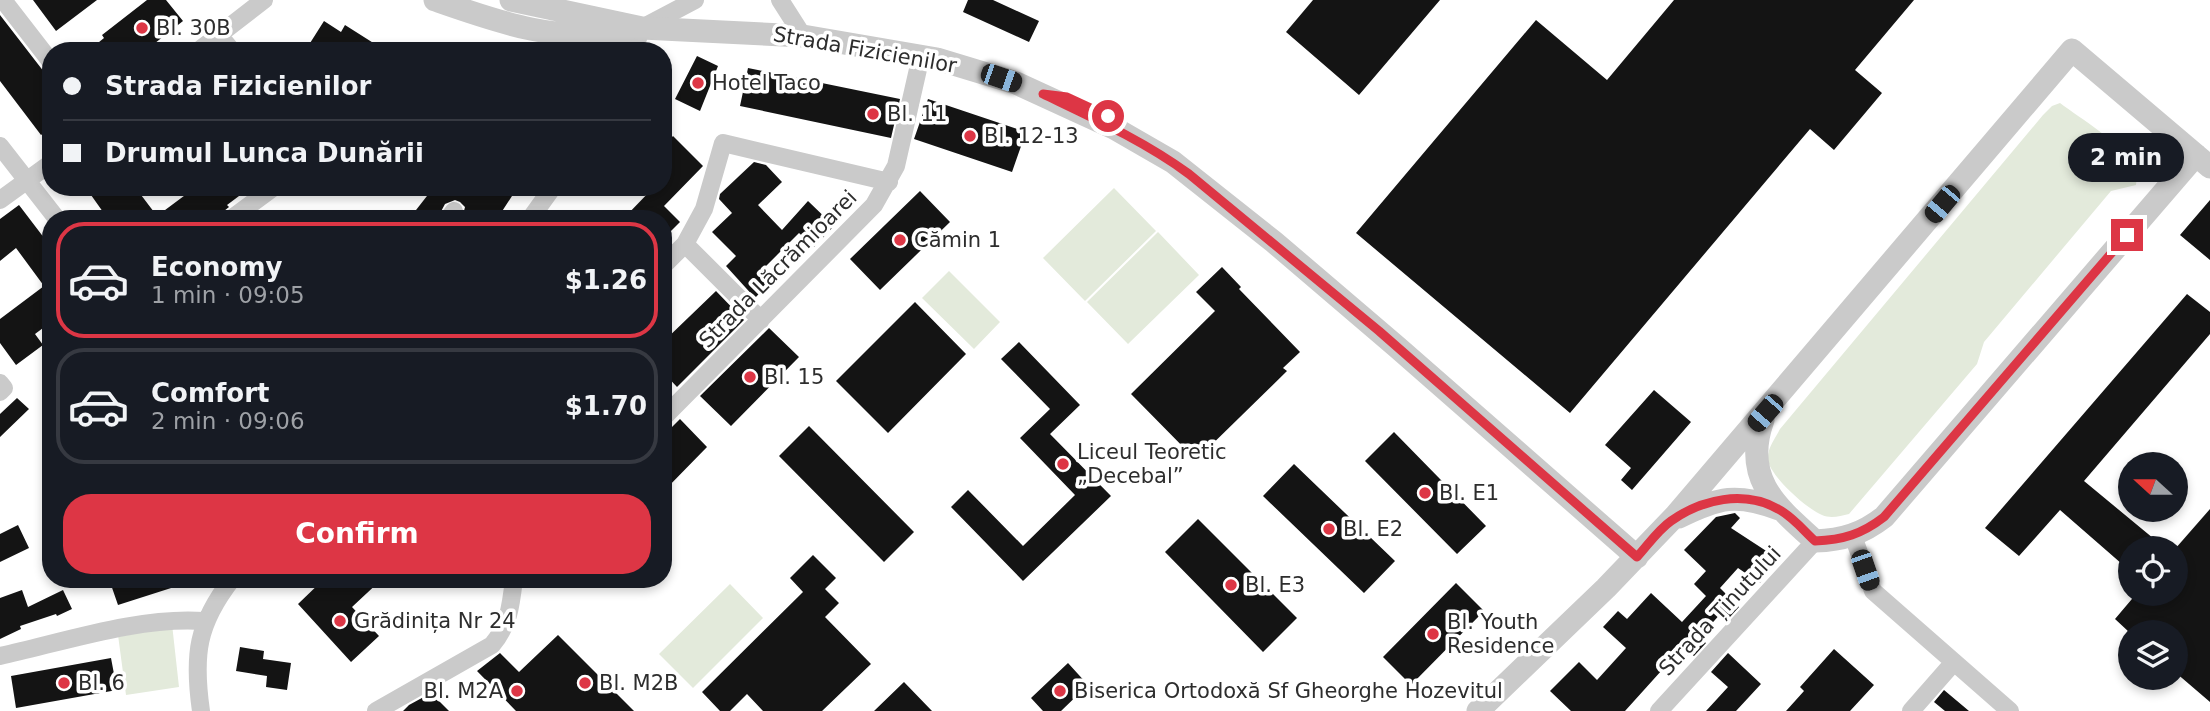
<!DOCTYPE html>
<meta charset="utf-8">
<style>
:root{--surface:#171b24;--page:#20242c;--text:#f1f3f6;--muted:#9ea1a6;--line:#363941;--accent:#dd3645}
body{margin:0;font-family:"DejaVu Sans",sans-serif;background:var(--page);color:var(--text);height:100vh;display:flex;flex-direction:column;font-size:26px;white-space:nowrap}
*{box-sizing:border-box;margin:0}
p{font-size:23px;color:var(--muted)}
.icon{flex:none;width:38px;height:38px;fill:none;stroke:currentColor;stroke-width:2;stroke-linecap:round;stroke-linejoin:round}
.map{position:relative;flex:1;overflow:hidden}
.details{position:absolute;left:42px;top:210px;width:630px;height:378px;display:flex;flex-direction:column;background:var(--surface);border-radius:28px;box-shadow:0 4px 10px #0003}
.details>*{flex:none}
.banner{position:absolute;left:42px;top:42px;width:630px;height:154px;border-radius:28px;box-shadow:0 4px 10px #0003;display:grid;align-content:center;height:154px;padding:0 21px;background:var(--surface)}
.needle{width:46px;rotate:291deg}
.controls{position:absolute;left:2118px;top:452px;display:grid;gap:14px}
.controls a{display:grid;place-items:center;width:70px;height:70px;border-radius:50%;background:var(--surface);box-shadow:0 4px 10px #0003;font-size:35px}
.end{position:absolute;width:32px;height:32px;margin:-16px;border:9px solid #dd3645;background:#fff;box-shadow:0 0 0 4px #fff}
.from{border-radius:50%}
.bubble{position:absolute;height:49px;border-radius:24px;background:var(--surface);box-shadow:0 4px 10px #0003;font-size:23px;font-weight:600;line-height:49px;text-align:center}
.car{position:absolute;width:21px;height:42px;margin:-21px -10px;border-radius:9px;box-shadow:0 0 5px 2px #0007;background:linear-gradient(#222 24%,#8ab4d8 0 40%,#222 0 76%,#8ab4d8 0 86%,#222 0)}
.banner b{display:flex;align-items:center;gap:24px;height:66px;font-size:26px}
.banner b+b{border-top:2px solid var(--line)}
.banner i{width:18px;height:18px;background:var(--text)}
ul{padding:12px 0 0;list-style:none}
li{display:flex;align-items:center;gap:21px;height:116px;margin:0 14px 10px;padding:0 7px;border:4px solid var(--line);border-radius:28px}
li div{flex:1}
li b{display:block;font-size:26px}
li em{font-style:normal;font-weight:600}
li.active{border-color:var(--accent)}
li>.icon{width:63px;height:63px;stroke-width:1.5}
.action{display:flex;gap:14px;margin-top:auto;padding:14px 21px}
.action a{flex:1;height:80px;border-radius:28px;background:var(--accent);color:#fff;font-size:28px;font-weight:600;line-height:80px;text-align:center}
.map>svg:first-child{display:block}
</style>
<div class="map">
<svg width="2210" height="711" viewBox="0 0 2210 711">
<rect width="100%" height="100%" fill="#fff"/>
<path fill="#e3eadb" d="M2060,103C2080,118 2121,143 2133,163C2137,171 2137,177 2136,185L2111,191L1984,342L1977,364L1849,514C1840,516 1831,519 1822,515C1807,509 1770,476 1768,460C1767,448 1775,439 1780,429L2043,115L2052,106Z
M1114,188L1156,231L1085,301L1043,258Z
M1158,232L1199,275L1128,344L1087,302Z
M949,271L1000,322L974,349L922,298Z
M730,584L763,618L693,688L659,654Z
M172,624L179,687L126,695L118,635Z"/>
<path fill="#141414" d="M33,0H97L56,31Z
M147,0H166L183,21L145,51H88L104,38L102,35Z
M968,0H993L1039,21L1029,42L963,12Z
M1313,0H1440L1359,95L1286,32Z
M1674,0H1914L1855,70L1882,93L1834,150L1810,129L1570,413L1356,233L1536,20L1607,80Z
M0,15L51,81V128L41,135L0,81Z
M324,21L341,32L345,25L386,51H305Z
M697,56L718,66L700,111L675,99Z
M748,68L900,99L891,138L740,106Z
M928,99L1026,132L1012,172L914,139Z
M673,136L703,166L664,206L680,222L663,239V219H623L654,187H663V146Z
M754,162L766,165L782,182L758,205L782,230L808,201L834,226L814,247L799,233L764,268L774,278L755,298L726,266L736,256L712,232L732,213L719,199L720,194Z
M102,187H135L157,216L196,187H251L227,205L229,207L214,219H108L91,195Z
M434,187H512L508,193L512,196L497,219H462L465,207L460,202L455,200L445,204L437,219H409Z
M920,191L950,222L880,290L850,259Z
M2210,200V260L2180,235Z
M19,205L51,247V322L35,334L43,345L16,365L0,343V319L44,286L16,248L0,261V219Z
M1222,267L1241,287L1239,289L1300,352L1283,368L1287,371L1196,460L1131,394L1215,311L1196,292Z
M716,291L744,320L677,387L663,372V342Z
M2187,294L2210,312V334L2084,481L2165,548H2130V571L2060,510L2019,556L1985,528Z
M915,302L966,354L888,433L836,381Z
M769,328L799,357L731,426L700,396Z
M1019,342L1080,405L1050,434L1111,496L1023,581L951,507L968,490L1023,546L1075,495L1020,438L1050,409L1001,359Z
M1654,390L1691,422L1632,490L1621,480L1631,468L1605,445Z
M17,398L29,409L0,437V414Z
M680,419L707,447L663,492V436Z
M809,426L914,532L884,562L779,456Z
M1394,432L1486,526L1457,554L1365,461Z
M1294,464L1395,561L1364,593L1263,496Z
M2210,509V702L2175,672V632H2129L2115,619L2137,593H2175V549Z
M1735,513L1740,518L1731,528L1777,558L1760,583L1738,568L1720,588L1739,607L1729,618L1722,612L1699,638L1706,643L1694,656L1690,653L1688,656L1677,645L1658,666L1662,670L1625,711H1571L1550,691L1579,662L1597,680L1626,648L1603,627L1618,611L1627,619L1651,593L1682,622L1706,596L1694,584L1706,571L1684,550L1716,517Z
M1198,519L1297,618L1263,652L1165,552Z
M18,525L29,548L0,562V534Z
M813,555L836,578L825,589L839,603L825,617L871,664L822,711H763L747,694L730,711H720L702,692L803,592L790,578Z
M109,579H192L193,581L118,605Z
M324,579H382L352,607L379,636L351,662L298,604Z
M1456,583L1484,611L1411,685L1383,657Z
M22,590L28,607L63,590L72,609L57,616L56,614L20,626L21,629L0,639V598Z
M558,635L634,711H516L477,671L500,653L519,672Z
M240,647L264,651L263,659L291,663L287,690L266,687L267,676L236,671Z
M1834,649L1874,685L1850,711H1786L1804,691L1800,687Z
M1728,653L1761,684L1736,711H1706L1728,687L1711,672Z
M111,658L117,690L16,708L11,676Z
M1068,663L1088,685L1061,711H1043L1031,698Z
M904,682L932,711H874Z
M1944,690L1969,711H1945L1934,702Z
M431,693L449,711H403L409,705Z"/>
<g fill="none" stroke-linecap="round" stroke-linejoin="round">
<path stroke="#cacaca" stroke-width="18" d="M3,0L51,62
M780,0L803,36
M219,35L232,51
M198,51L264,0
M633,51L642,28L695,0
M0,146L57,219
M0,200L51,163
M231,219L274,187
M448,219L454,211
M530,219L553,187
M685,244L761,320
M663,266L685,244L704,209L723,143L889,182
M0,383L4,388L0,392
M663,418L874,205L896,166L921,56
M1853,536L1873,591L2010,711
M0,656C63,642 141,616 204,621
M201,711C193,655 197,624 232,579
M376,711L492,645C509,625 511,605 514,579
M1659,711L1815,541
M1911,711L1954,662"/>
<path stroke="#cacaca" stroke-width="23" d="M435,0C495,21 561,45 626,31
M511,0L642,28L803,36L937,59L1016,83L1114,128L1173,162L1274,242L1397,347L1637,557
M1763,420C1742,478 1776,506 1815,541C1843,540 1862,534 1884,517L2196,155
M1679,517C1719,497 1737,493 1779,509
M1478,711L1606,588L1676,515L2072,50L2210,167"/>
</g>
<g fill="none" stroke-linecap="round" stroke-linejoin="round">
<path stroke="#dd3645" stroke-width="9" d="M1108,116L1067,97L1043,94C1093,118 1144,141 1189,174L1379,331L1637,557C1648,545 1658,530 1671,521C1702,499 1744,490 1778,509C1792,516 1804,531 1815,541C1843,540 1862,534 1884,517L2127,235"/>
</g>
<g fill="#dd3645" stroke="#fff" stroke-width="2.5">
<circle cx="142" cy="28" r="7"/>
<circle cx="698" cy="83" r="7"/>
<circle cx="873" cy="114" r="7"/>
<circle cx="970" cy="136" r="7"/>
<circle cx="900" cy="240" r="7"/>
<circle cx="750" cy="377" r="7"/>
<circle cx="1063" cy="464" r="7"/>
<circle cx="1425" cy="493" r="7"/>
<circle cx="1329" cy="529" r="7"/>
<circle cx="1231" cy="585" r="7"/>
<circle cx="340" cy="621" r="7"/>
<circle cx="1433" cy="634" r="7"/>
<circle cx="64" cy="683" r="7"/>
<circle cx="585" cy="683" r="7"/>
<circle cx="517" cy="691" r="7"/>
<circle cx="1060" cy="691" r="7"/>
</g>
<g text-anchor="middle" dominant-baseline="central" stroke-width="7" stroke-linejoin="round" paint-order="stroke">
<g font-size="21" fill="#2d2d2d" stroke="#fff" text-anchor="start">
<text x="156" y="28">Bl. 30B</text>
<text x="712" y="83">Hotel Taco</text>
<text x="887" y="114">Bl. 11</text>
<text x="984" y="136">Bl. 12-13</text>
<text x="914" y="240">Cămin 1</text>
<text x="764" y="377">Bl. 15</text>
<text x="1077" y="452">Liceul Teoretic<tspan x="1077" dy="24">„Decebal”</tspan></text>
<text x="1439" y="493">Bl. E1</text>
<text x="1343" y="529">Bl. E2</text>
<text x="1245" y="585">Bl. E3</text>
<text x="354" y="621">Grădinița Nr 24</text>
<text x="1447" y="622">Bl. Youth<tspan x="1447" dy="24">Residence</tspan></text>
<text x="78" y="683">Bl. 6</text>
<text x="599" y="683">Bl. M2B</text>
<text x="503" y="691" text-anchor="end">Bl. M2A</text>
<text x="1074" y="691">Biserica Ortodoxă Sf Gheorghe Hozevitul</text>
</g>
<g font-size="21" fill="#2d2d2d" stroke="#fff">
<text transform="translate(865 50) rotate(10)">Strada Fizicienilor</text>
<text transform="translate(778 269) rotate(-45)">Strada Lăcrămioarei</text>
<text transform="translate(1720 611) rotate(-47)">Strada Ținutului</text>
</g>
</g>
</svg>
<div class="controls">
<a><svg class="needle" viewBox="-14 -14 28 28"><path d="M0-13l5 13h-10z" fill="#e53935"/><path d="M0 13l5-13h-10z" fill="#9ea1a6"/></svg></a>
<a><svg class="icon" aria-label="locate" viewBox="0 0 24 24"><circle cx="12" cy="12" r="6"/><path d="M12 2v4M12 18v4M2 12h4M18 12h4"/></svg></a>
<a><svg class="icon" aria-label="layers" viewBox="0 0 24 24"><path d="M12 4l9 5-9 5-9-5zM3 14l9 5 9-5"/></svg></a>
</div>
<i class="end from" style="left:1108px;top:116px"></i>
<i class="end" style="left:2127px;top:235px"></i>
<div class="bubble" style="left:2068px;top:133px;width:116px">2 min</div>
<i class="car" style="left:1001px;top:78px;rotate:109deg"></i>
<i class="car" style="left:1942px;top:204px;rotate:220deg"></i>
<i class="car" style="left:1765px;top:413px;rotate:221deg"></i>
<i class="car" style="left:1865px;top:570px;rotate:161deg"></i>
<div class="banner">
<b><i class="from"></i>Strada Fizicienilor</b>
<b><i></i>Drumul Lunca Dunării</b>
</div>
<section class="details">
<ul>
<li class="active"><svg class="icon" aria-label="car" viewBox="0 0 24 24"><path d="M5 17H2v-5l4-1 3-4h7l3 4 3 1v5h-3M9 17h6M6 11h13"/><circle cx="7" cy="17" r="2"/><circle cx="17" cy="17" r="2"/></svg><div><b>Economy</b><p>1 min · 09:05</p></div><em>$1.26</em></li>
<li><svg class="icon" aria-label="car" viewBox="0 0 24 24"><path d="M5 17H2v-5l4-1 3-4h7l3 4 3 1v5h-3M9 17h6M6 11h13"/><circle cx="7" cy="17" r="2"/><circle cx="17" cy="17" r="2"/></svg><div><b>Comfort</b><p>2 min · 09:06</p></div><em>$1.70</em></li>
</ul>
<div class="action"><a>Confirm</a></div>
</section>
</div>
